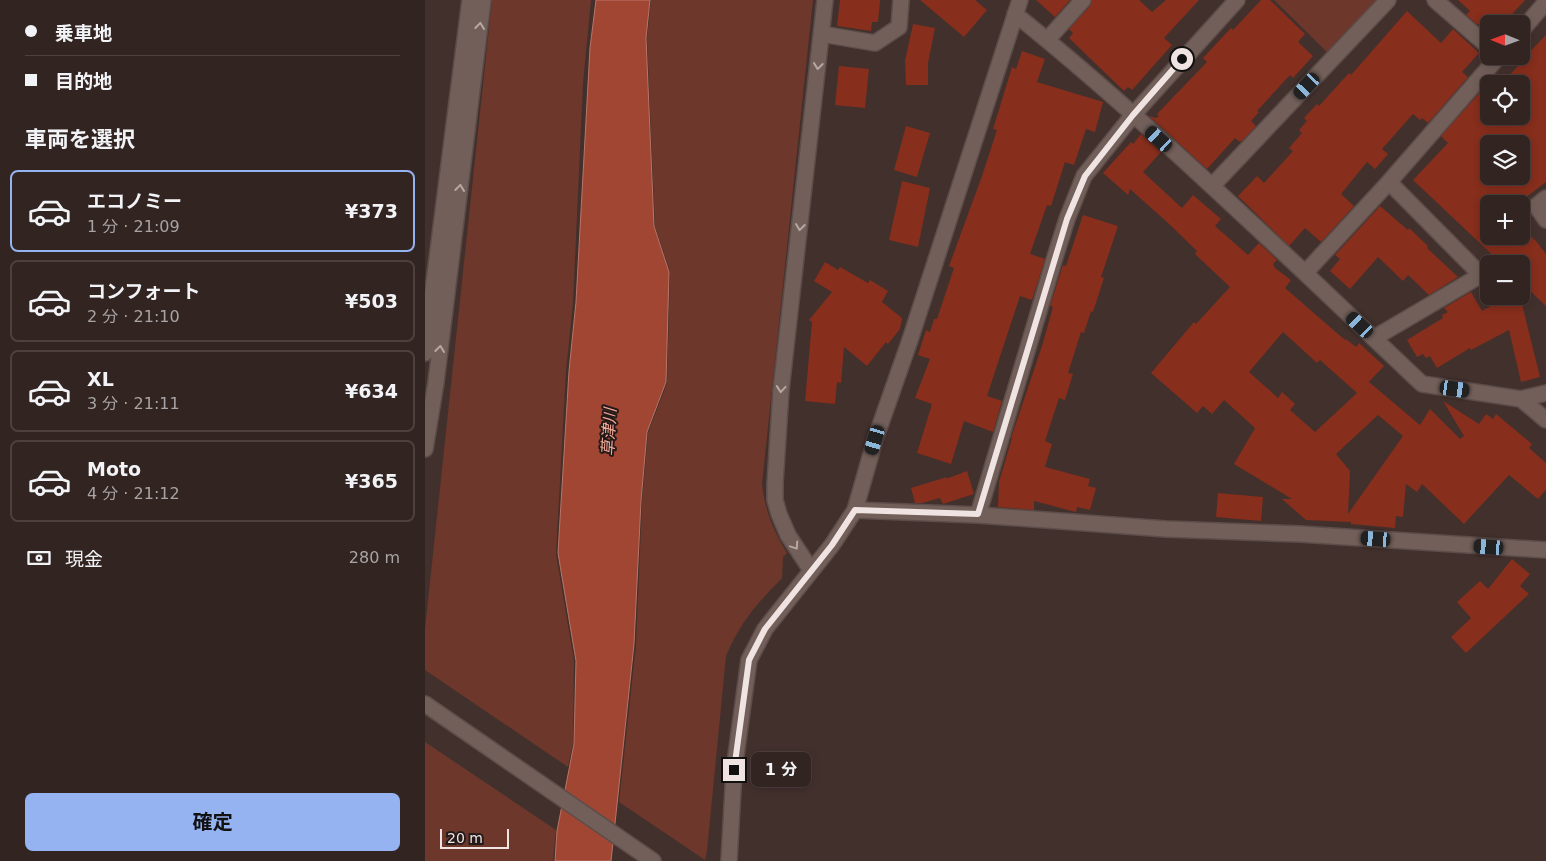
<!DOCTYPE html>
<html lang="ja">
<meta charset="utf-8">
<style>
:root{--surface:#322421;--page:#3a2c2a;--text:#f1f3f6;--muted:#a8a4a5;--line:#4d413f;--accent:#95b2f1}
body{margin:0;font-family:"DejaVu Sans","Noto Sans JP",sans-serif;background:var(--page);color:var(--text);height:100vh;display:flex;flex-direction:column;font-size:19px;white-space:nowrap}
*{box-sizing:border-box;margin:0}
p{font-size:16px;color:var(--muted)}
.icon{flex:none;width:28px;height:28px;fill:none;stroke:currentColor;stroke-width:2;stroke-linecap:round;stroke-linejoin:round}
.map{position:relative;flex:1;overflow:hidden}
.details{display:flex;flex-direction:column;background:var(--surface);width:425px}
.details>*{flex:none}
.banner{display:grid;align-content:center;height:110px;padding:0 25px;background:var(--surface)}
.needle{width:32px;rotate:271deg}
.tools{position:absolute;left:1055px;top:15px;display:grid;gap:10px}
.tools a{display:grid;place-items:center;width:50px;height:50px;border-radius:8px;background:var(--surface);box-shadow:0 2px 8px #0003,0 0 0 1px var(--line);font-size:25px}
.scale{position:absolute;left:15px;bottom:12px;width:69px;box-sizing:border-box;padding-left:5px;border:2px solid #efe4e1;border-top:0;font-size:14px;line-height:18px;white-space:nowrap;color:#efe4e1;-webkit-text-stroke:4px #231a19;paint-order:stroke}
.end{position:absolute;width:22px;height:22px;margin:-11px;border:6px solid #efe4e1;background:#111;box-shadow:0 0 0 2px #111}
.from{border-radius:50%}
.bubble{position:absolute;height:35px;border-radius:8px;background:var(--surface);box-shadow:0 2px 8px #0003,0 0 0 1px var(--line);font-size:16px;font-weight:700;line-height:35px;text-align:center}
.car{position:absolute;width:15px;height:30px;margin:-15px -8px;border-radius:6px;box-shadow:0 0 4px 1px #0007;background:linear-gradient(#222 24%,#8ab4d8 0 40%,#222 0 76%,#8ab4d8 0 86%,#222 0)}
.banner b{display:flex;align-items:center;gap:18px;height:48px;font-size:19px}
.banner b+b{border-top:1px solid var(--line)}
.banner i{width:12px;height:12px;background:var(--text)}
ul{padding:0;list-style:none}
li{display:flex;align-items:center;gap:15px;height:82px;margin:0 10px 8px;padding:0 15px;border:2px solid var(--line);border-radius:8px}
li div{flex:1}
li b{display:block;font-size:19px}
li em{font-style:normal;font-weight:700}
li.on{border-color:var(--accent)}
li>.icon{width:45px;height:45px;stroke-width:1.5}
h2{padding:0 25px;font-size:22px;line-height:60px}
.pay{display:flex;align-items:center;gap:12px;height:55px;padding:0 25px;font-size:19px}
.pay p{margin-inline-start:auto}
.primary-button{display:flex;gap:10px;margin-top:auto;padding:10px 25px}
.primary-button a{flex:1;height:58px;border-radius:8px;background:var(--accent);color:#111;font-size:20px;font-weight:700;line-height:58px;text-align:center}
main{display:flex;flex:1;min-height:0}
.map>svg:first-child{display:block}
</style>
<main>
<section class="details">
<div class="banner">
<b><i class="from"></i>乗車地</b>
<b><i></i>目的地</b>
</div>
<h2>車両を選択</h2>
<ul>
<li class="on"><svg class="icon" aria-label="car" viewBox="0 0 24 24"><path d="M5 17H2v-5l4-1 3-4h7l3 4 3 1v5h-3M9 17h6M6 11h13"/><circle cx="7" cy="17" r="2"/><circle cx="17" cy="17" r="2"/></svg><div><b>エコノミー</b><p>1 分 · 21:09</p></div><em>¥373</em></li>
<li><svg class="icon" aria-label="car" viewBox="0 0 24 24"><path d="M5 17H2v-5l4-1 3-4h7l3 4 3 1v5h-3M9 17h6M6 11h13"/><circle cx="7" cy="17" r="2"/><circle cx="17" cy="17" r="2"/></svg><div><b>コンフォート</b><p>2 分 · 21:10</p></div><em>¥503</em></li>
<li><svg class="icon" aria-label="car" viewBox="0 0 24 24"><path d="M5 17H2v-5l4-1 3-4h7l3 4 3 1v5h-3M9 17h6M6 11h13"/><circle cx="7" cy="17" r="2"/><circle cx="17" cy="17" r="2"/></svg><div><b>XL</b><p>3 分 · 21:11</p></div><em>¥634</em></li>
<li><svg class="icon" aria-label="car" viewBox="0 0 24 24"><path d="M5 17H2v-5l4-1 3-4h7l3 4 3 1v5h-3M9 17h6M6 11h13"/><circle cx="7" cy="17" r="2"/><circle cx="17" cy="17" r="2"/></svg><div><b>Moto</b><p>4 分 · 21:12</p></div><em>¥365</em></li>
</ul>
<div class="pay"><svg class="icon" aria-label="cash" viewBox="0 0 24 24"><path d="M3 7h18v10H3z"/><circle cx="12" cy="12" r="2"/></svg>現金<p>280 m</p></div>
<div class="primary-button"><a>確定</a></div>
</section>
<div class="map">
<svg width="1121" height="861" viewBox="0 0 1121 861">
<rect width="100%" height="100%" fill="#42302c"/>
<path fill="#6d372b" d="M67,0H166L158,83L148,303L141,371L131,554L149,661L148,743L143,767L0,670V629Z
M226,0H388L337,484C340,510 348,530 362,553L358,557L357,578C331,605 316,621 301,656L282,851L280,860L194,802L211,645L217,502L223,433L242,383L245,272L230,226L222,39Z
M849,0H955L904,54Z
M0,742L131,830L128,861H0Z"/>
<path fill="#a24634" stroke="#b97568" d="M171,0H225L221,38L229,226L244,272L241,382L222,432L216,501L209,644L186,861H130L132,831L149,744L151,661L133,553L144,371L151,302L165,48Z"/>
<path fill="#872e1c" fill-rule="evenodd" d="M415,0H455L453,22H447L446,31L412,26Z
M495,0H550L562,10L539,37Z
M611,0H645L630,17Z
M667,0H714L727,12L741,0H774L739,38L747,45L707,90L703,87L699,91L644,38L648,33L644,29L665,6Z
M836,0H845L880,34L873,42L888,56L868,78L865,75L832,111L834,112L826,121L831,126L818,140L815,142L810,138L782,169L724,116L731,118L734,116L732,114L782,62L778,58L806,28L808,30Z
M1033,0H1100L1078,24H1052L1041,15L1045,11Z
M982,11L1016,43L1028,29L1054,53L1037,72L1043,77L1003,123L997,118L995,120L988,114L957,149L963,154L950,169L942,162L916,194L929,206L896,242L880,228L864,246L813,196L832,176L839,183L868,151L864,148L877,133L874,130L882,121L879,118L892,104L894,106L924,73L926,75Z
M488,24L510,28L503,63V85H481L480,61Z
M1121,35V182L1092,204H1064V236H1096V227L1111,241L1121,254V306L1096,282V264H1077L988,180L1023,143L1016,136L1057,90L1064,97V116H1096V84H1076L1094,65L1093,64ZM1064,144H1096V176H1064Z
M597,51L620,59L612,82L678,102L670,132L661,129L649,165L640,162L626,206L622,205L605,254L620,259L607,300L595,296L562,396L577,401L568,432L539,421L526,464L492,453L507,404L490,398L505,359L493,355L501,330L505,332L509,319H512L529,268L524,266L557,176L572,130L568,129L587,67L591,69Z
M414,66L444,69L440,108L410,105Z
M481,126L505,133L492,177L469,170Z
M716,134L736,152L718,172L757,208L768,195L796,219L790,226L823,255L834,243L852,260L848,264L850,268L866,280L860,288L920,340L921,339L931,347L934,343L959,366L938,388L944,382L995,425L1005,409L1035,439L1039,436L1018,401L1054,424L1061,414L1068,419L1071,414L1107,444L1104,448L1121,463V490L1113,499L1084,475L1039,524L997,484L992,492L981,484L978,517L971,516L970,528L926,524V522L881,520L857,499H867L809,464L830,428L799,400L787,414L778,406L772,413L726,373L769,322L771,324L805,287L770,254L772,251L743,223L705,189L703,195L678,173L706,142L708,144ZM858,332L892,363L895,360L932,393L890,432L865,410L870,404L857,392L853,398L824,372ZM953,415L978,436L923,514L925,471L911,454Z
M477,181L505,188L493,247L464,240Z
M955,206L983,230L984,228L1003,246L1002,248L1033,277L1004,295L983,275L978,281L953,257L925,289L905,271L915,259L910,255Z
M658,215L693,226L676,277L679,278L668,312L666,311L659,333L656,332L643,373L648,374L640,400L634,398L620,441L627,444L620,467L665,479L663,486L671,488L665,510L652,507L651,512L609,501V510L573,507L574,482L587,438H586L617,346L628,307L625,306L638,265L641,266Z
M400,262L413,270L415,267L443,283L445,280L463,291L457,302L477,318L475,329L463,344L461,342L442,366L419,347L416,383L412,382L410,404L380,401L387,322L384,320L407,292L389,281Z
M1046,292L1057,311L1084,296H1095L1115,377L1096,382L1084,330L1046,350L1045,348L1012,368L1005,356L1001,358L998,354L992,357L982,340L1018,318L1017,315L1023,312L1019,308Z
M542,471L549,494L518,504L515,498L497,503H490L486,488L522,477L521,479Z
M793,493L838,497L836,521L791,517Z
M1087,559L1105,574L1095,586L1104,594L1041,653L1026,637L1046,618L1032,602L1055,581L1063,589Z"/>
<g fill="none" stroke-linecap="round" stroke-linejoin="round">
<g stroke="#5c4d4a" stroke-width="18">
<path id="minor" d="M1010,0L1064,47
M590,14C691,95 785,184 880,273L964,182L1074,56
M1096,31L1121,2
M397,34L450,43L474,27L476,0
M622,40L658,0
M787,186L963,0
M1121,198L1111,206L1121,220
M880,273L997,384L1096,399L1121,420
M949,338L1056,275L964,182
M0,353L45,0
M1096,399L1121,393
M0,449L11,382L58,0
M430,510L553,515L741,529L875,534L1121,550
M553,515L630,257L642,219L659,176L708,115L812,0
M386,570L363,535L354,514L350,500V483L356,390L400,0
M304,861L309,770L324,660L340,629L407,545L430,510L450,440L485,340L595,0"/>
</g>
<g stroke="#5c4d4a" stroke-width="18">
<path id="tertiary" d="M0,704L228,861"/>
</g>
<use href="#minor" stroke="#725f5a" stroke-width="15"/>
<use href="#tertiary" stroke="#725f5a" stroke-width="15"/>
</g>
<defs><path id="oneway-chevron" d="M-2-3.5L2.5 0L-2 3.5" fill="none" stroke-width="1.6" stroke-linecap="round" stroke-linejoin="round" transform="scale(1.25)"/></defs>
<g stroke="#b7a8a4">
<use href="#oneway-chevron" transform="translate(55 26) rotate(-83)"/>
<use href="#oneway-chevron" transform="translate(393 66) rotate(97)"/>
<use href="#oneway-chevron" transform="translate(35 188) rotate(-83)"/>
<use href="#oneway-chevron" transform="translate(375 227) rotate(97)"/>
<use href="#oneway-chevron" transform="translate(15 349) rotate(-83)"/>
<use href="#oneway-chevron" transform="translate(356 389) rotate(95)"/>
<use href="#oneway-chevron" transform="translate(370 546) rotate(56)"/>
</g>
<g fill="none" stroke-linecap="round" stroke-linejoin="round">
<path stroke="#efe4e1" stroke-width="6" d="M309,770L324,660L340,629L407,545L430,510L553,514L642,219L660,176L708,115L757,59"/>
</g>
<g text-anchor="middle" dominant-baseline="central" stroke-width="4" stroke-linejoin="round" paint-order="stroke">
<g font-size="16" font-style="italic" fill="#f6aa99" stroke="#231a19">
<text transform="translate(184 432) rotate(-87)">草津川</text>
</g>
</g>
</svg>
<div class="tools">
<a><svg class="needle" viewBox="-14 -14 28 28"><path d="M0-13l5 13h-10z" fill="#e53935"/><path d="M0 13l5-13h-10z" fill="#a8a4a5"/></svg></a>
<a><svg class="icon" aria-label="locate" viewBox="0 0 24 24"><circle cx="12" cy="12" r="6"/><path d="M12 2v4M12 18v4M2 12h4M18 12h4"/></svg></a>
<a><svg class="icon" aria-label="layers" viewBox="0 0 24 24"><path d="M12 4l9 5-9 5-9-5zM3 14l9 5 9-5"/></svg></a>
<a>+</a>
<a>−</a>
</div>
<div class="scale">20 m</div>
<i class="end from" style="left:757px;top:59px"></i>
<i class="end" style="left:309px;top:770px"></i>
<div class="bubble" style="left:326px;top:752px;width:60px">1 分</div>
<i class="car" style="left:882px;top:86px;rotate:223deg"></i>
<i class="car" style="left:734px;top:139px;rotate:312deg"></i>
<i class="car" style="left:935px;top:325px;rotate:313deg"></i>
<i class="car" style="left:1030px;top:389px;rotate:98deg"></i>
<i class="car" style="left:450px;top:440px;rotate:197deg"></i>
<i class="car" style="left:951px;top:539px;rotate:274deg"></i>
<i class="car" style="left:1064px;top:547px;rotate:274deg"></i>
</div>
</main>
